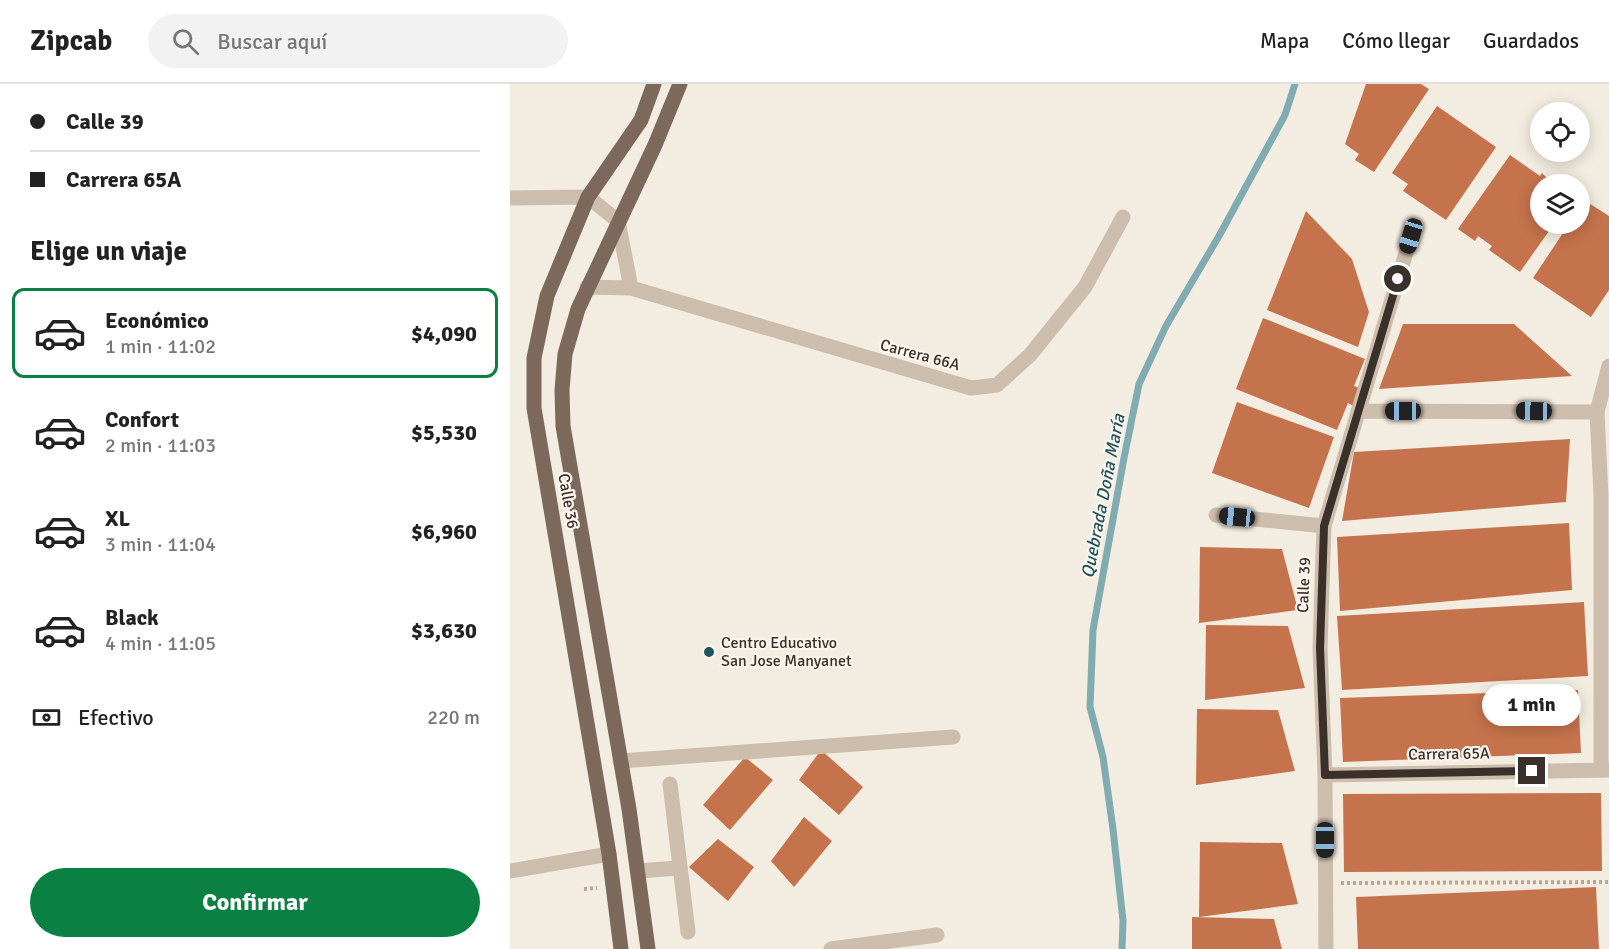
<!DOCTYPE html>
<html lang="es">
<meta charset="utf-8">
<style>
:root{--surface:#fff;--page:#f2f2f2;--text:#222;--muted:#767676;--line:#e0e0e0;--accent:#0b8043}
body{margin:0;font-family:Signika,sans-serif;background:var(--page);color:var(--text);height:100vh;display:flex;flex-direction:column;font-size:22px;white-space:nowrap}
*{box-sizing:border-box;margin:0}
p{font-size:20px;color:var(--muted)}
.icon{flex:none;width:33px;height:33px;fill:none;stroke:currentColor;stroke-width:2;stroke-linecap:round;stroke-linejoin:round}
.map{position:relative;flex:1;overflow:hidden}
.side{display:flex;flex-direction:column;background:var(--surface);width:510px}
.side>*{flex:none}
.hud{display:grid;align-content:center;height:132px;padding:0 30px;background:var(--surface)}
.buttons{position:absolute;left:1020px;top:18px;display:grid;gap:12px}
.buttons a{display:grid;place-items:center;width:60px;height:60px;border-radius:50%;background:var(--surface);box-shadow:0 3px 15px #0003;font-size:30px}
.end{position:absolute;width:27px;height:27px;margin:-14px;border:8px solid #3a312b;background:#fff;box-shadow:0 0 0 3px #fff}
.from{border-radius:50%}
.bubble{position:absolute;height:42px;border-radius:21px;background:var(--surface);box-shadow:0 3px 15px #0003;font-size:20px;font-weight:800;line-height:42px;text-align:center}
.car{position:absolute;width:18px;height:36px;margin:-18px -9px;border-radius:8px;box-shadow:0 0 4px 2px #0007;background:linear-gradient(#222 24%,#8ab4d8 0 40%,#222 0 76%,#8ab4d8 0 86%,#222 0)}
.hud b{display:flex;align-items:center;gap:21px;height:57px;font-size:22px}
.hud b+b{border-top:2px solid var(--line)}
.hud i{width:15px;height:15px;background:var(--text)}
ul{padding:0;list-style:none}
li{display:flex;align-items:center;gap:18px;height:90px;margin:0 12px 9px;padding:0 18px;border:3px solid transparent;border-radius:12px}
li div{flex:1}
li b{display:block;font-size:22px}
li em{font-style:normal;font-weight:800}
li.selected{border-color:var(--accent)}
li>.icon{width:54px;height:54px;stroke-width:1.5}
h2{padding:0 30px;font-size:27px;line-height:72px}
.pay{display:flex;align-items:center;gap:15px;height:66px;padding:0 30px;font-size:22px}
.pay p{margin-inline-start:auto}
.action{display:flex;gap:12px;margin-top:auto;padding:12px 30px}
.action a{flex:1;height:69px;border-radius:36px;background:var(--accent);color:#fff;font-size:24px;font-weight:800;line-height:69px;text-align:center}
header{display:flex;align-items:center;gap:36px;box-sizing:border-box;height:84px;padding:0 30px;background:var(--surface);border-bottom:2px solid var(--line)}
header strong{font-size:28px}
nav{display:flex;gap:33px;margin-inline-start:auto;font-size:21px}
.search{width:420px;height:54px;background:var(--page);display:flex;align-items:center;gap:15px;box-sizing:border-box;padding:0 21px;border-radius:33px;color:var(--muted);font-size:22px}
main{display:flex;flex:1;min-height:0}
.map>svg:first-child{display:block}
</style>
<header>
<strong>Zipcab</strong>
<div class="search"><svg class="icon" aria-label="search" viewBox="0 0 24 24"><circle cx="10" cy="10" r="6"/><path d="M15 15l6 6"/></svg>Buscar aquí</div>
<nav><a>Mapa</a><a>Cómo llegar</a><a>Guardados</a></nav>
</header>
<main>
<section class="side">
<div class="hud">
<b><i class="from"></i>Calle 39</b>
<b><i></i>Carrera 65A</b>
</div>
<h2>Elige un viaje</h2>
<ul>
<li class="selected"><svg class="icon" aria-label="car" viewBox="0 0 24 24"><path d="M5 17H2v-5l4-1 3-4h7l3 4 3 1v5h-3M9 17h6M6 11h13"/><circle cx="7" cy="17" r="2"/><circle cx="17" cy="17" r="2"/></svg><div><b>Económico</b><p>1 min · 11:02</p></div><em>$4,090</em></li>
<li><svg class="icon" aria-label="car" viewBox="0 0 24 24"><path d="M5 17H2v-5l4-1 3-4h7l3 4 3 1v5h-3M9 17h6M6 11h13"/><circle cx="7" cy="17" r="2"/><circle cx="17" cy="17" r="2"/></svg><div><b>Confort</b><p>2 min · 11:03</p></div><em>$5,530</em></li>
<li><svg class="icon" aria-label="car" viewBox="0 0 24 24"><path d="M5 17H2v-5l4-1 3-4h7l3 4 3 1v5h-3M9 17h6M6 11h13"/><circle cx="7" cy="17" r="2"/><circle cx="17" cy="17" r="2"/></svg><div><b>XL</b><p>3 min · 11:04</p></div><em>$6,960</em></li>
<li><svg class="icon" aria-label="car" viewBox="0 0 24 24"><path d="M5 17H2v-5l4-1 3-4h7l3 4 3 1v5h-3M9 17h6M6 11h13"/><circle cx="7" cy="17" r="2"/><circle cx="17" cy="17" r="2"/></svg><div><b>Black</b><p>4 min · 11:05</p></div><em>$3,630</em></li>
</ul>
<div class="pay"><svg class="icon" aria-label="cash" viewBox="0 0 24 24"><path d="M3 7h18v10H3z"/><circle cx="12" cy="12" r="2"/></svg>Efectivo<p>220 m</p></div>
<div class="action"><a>Confirmar</a></div>
</section>
<div class="map">
<svg width="1099" height="865" viewBox="0 0 1099 865">
<rect width="100%" height="100%" fill="#f3ece0"/>
<g fill="none" stroke-linecap="round" stroke-linejoin="round">
<path stroke="#7fabb1" stroke-width="7" d="M612,865L613,837L603,745L593,673L580,623L583,546L614,374L629,300L656,242L709,152L775,31L785,0"/>
</g>
<path fill="#c5734c" d="M856,0H911L919,5L864,88L845,76L849,70L835,60Z
M927,22L986,63L936,136L893,107L898,100L882,89Z
M1000,71L1030,92L1032,89L1043,100H1030V140H1044L1010,188L979,166L982,162L968,152L965,157L948,145Z
M1074,116L1099,132V206L1081,233L1023,194L1059,140H1070V123Z
M796,127L842,175L859,228L848,263L757,226Z
M753,234L855,275L844,302L850,304L843,322L838,319L827,346L726,305Z
M893,240H1004L1062,292L869,305Z
M727,318L824,353L799,424L702,389Z
M1060,355L1056,418L832,437L844,368Z
M1059,439L1062,506L830,527L827,453Z
M690,463L772,465L788,526L689,539Z
M1074,518L1078,592L832,606L827,532Z
M696,541L778,542L795,604L695,616Z
M1068,606L1071,669L833,678L830,614Z
M687,625L768,626L785,687L686,701Z
M311,666L353,703L329,731L289,696Z
M235,673L263,696L220,746L193,721Z
M1091,709L1092,787L834,788L833,710Z
M294,733L322,757L284,803L261,777Z
M208,755L244,783L218,817L179,783Z
M690,758L772,759L788,820L689,833Z
M1086,803L1089,865H848L846,813Z
M682,833L764,835L772,865H682Z"/>
<g fill="none" stroke-linecap="round" stroke-linejoin="round">
<path stroke="#b8a796" stroke-width="4" stroke-dasharray="3 3" stroke-linecap="butt" d="M831,799L1099,798
M74,805L87,804"/>
<path stroke="#ccbdac" stroke-width="15" d="M0,114L78,113L108,137L121,204
M77,203L121,204L461,304L487,301L520,271L575,203L613,133
M848,327L1087,328
M706,431L814,442
M110,677L443,653
M1091,685V411L1087,328L1099,282
M815,691L1099,686
M160,700L178,848
M0,787L99,770
M129,787L168,784
M321,865L427,851
M816,865L815,691L810,564L814,442L901,152"/>
<path stroke="#7c695c" stroke-width="15" d="M111,865L99,770L24,324V274L37,212L78,113L131,36L144,0
M138,865L119,725L53,342L52,306L55,270L68,225L145,61L170,0"/>
</g>
<g fill="none" stroke-linecap="round" stroke-linejoin="round">
<path stroke="#3a312b" stroke-width="8" d="M888,195L814,442L810,564L815,691L1022,687"/>
</g>
<circle fill="#20545c" stroke="#fbf5ed" stroke-width="2" cx="199" cy="568" r="6"/>
<g text-anchor="middle" dominant-baseline="central" stroke-width="4.5" stroke-linejoin="round" paint-order="stroke">
<g font-size="16" fill="#3a312b" stroke="#fbf5ed">
<text transform="translate(410 271) rotate(15)">Carrera 66A</text>
<text transform="translate(58 417) rotate(80)">Calle 36</text>
<text transform="translate(794 501) rotate(-88)">Calle 39</text>
<text transform="translate(939 670) rotate(-1)">Carrera 65A</text>
</g>
<g font-size="16" fill="#3a312b" stroke="#fbf5ed" text-anchor="start">
<text x="211" y="559">Centro Educativo<tspan x="211" dy="18">San Jose Manyanet</tspan></text>
</g>
<g font-size="18" font-style="italic" fill="#20545c" stroke="#fbf5ed">
<text transform="translate(593 412) rotate(-79)">Quebrada Doña María</text>
</g>
</g>
</svg>
<div class="buttons">
<a><svg class="icon" aria-label="locate" viewBox="0 0 24 24"><circle cx="12" cy="12" r="6"/><path d="M12 2v4M12 18v4M2 12h4M18 12h4"/></svg></a>
<a><svg class="icon" aria-label="layers" viewBox="0 0 24 24"><path d="M12 4l9 5-9 5-9-5zM3 14l9 5 9-5"/></svg></a>
</div>
<i class="end from" style="left:888px;top:195px"></i>
<i class="end" style="left:1022px;top:687px"></i>
<div class="bubble" style="left:972px;top:600px;width:99px">1 min</div>
<i class="car" style="left:901px;top:152px;rotate:197deg"></i>
<i class="car" style="left:893px;top:327px;rotate:270deg"></i>
<i class="car" style="left:1024px;top:327px;rotate:271deg"></i>
<i class="car" style="left:727px;top:433px;rotate:276deg"></i>
<i class="car" style="left:815px;top:756px;rotate:180deg"></i>
</div>
</main>
